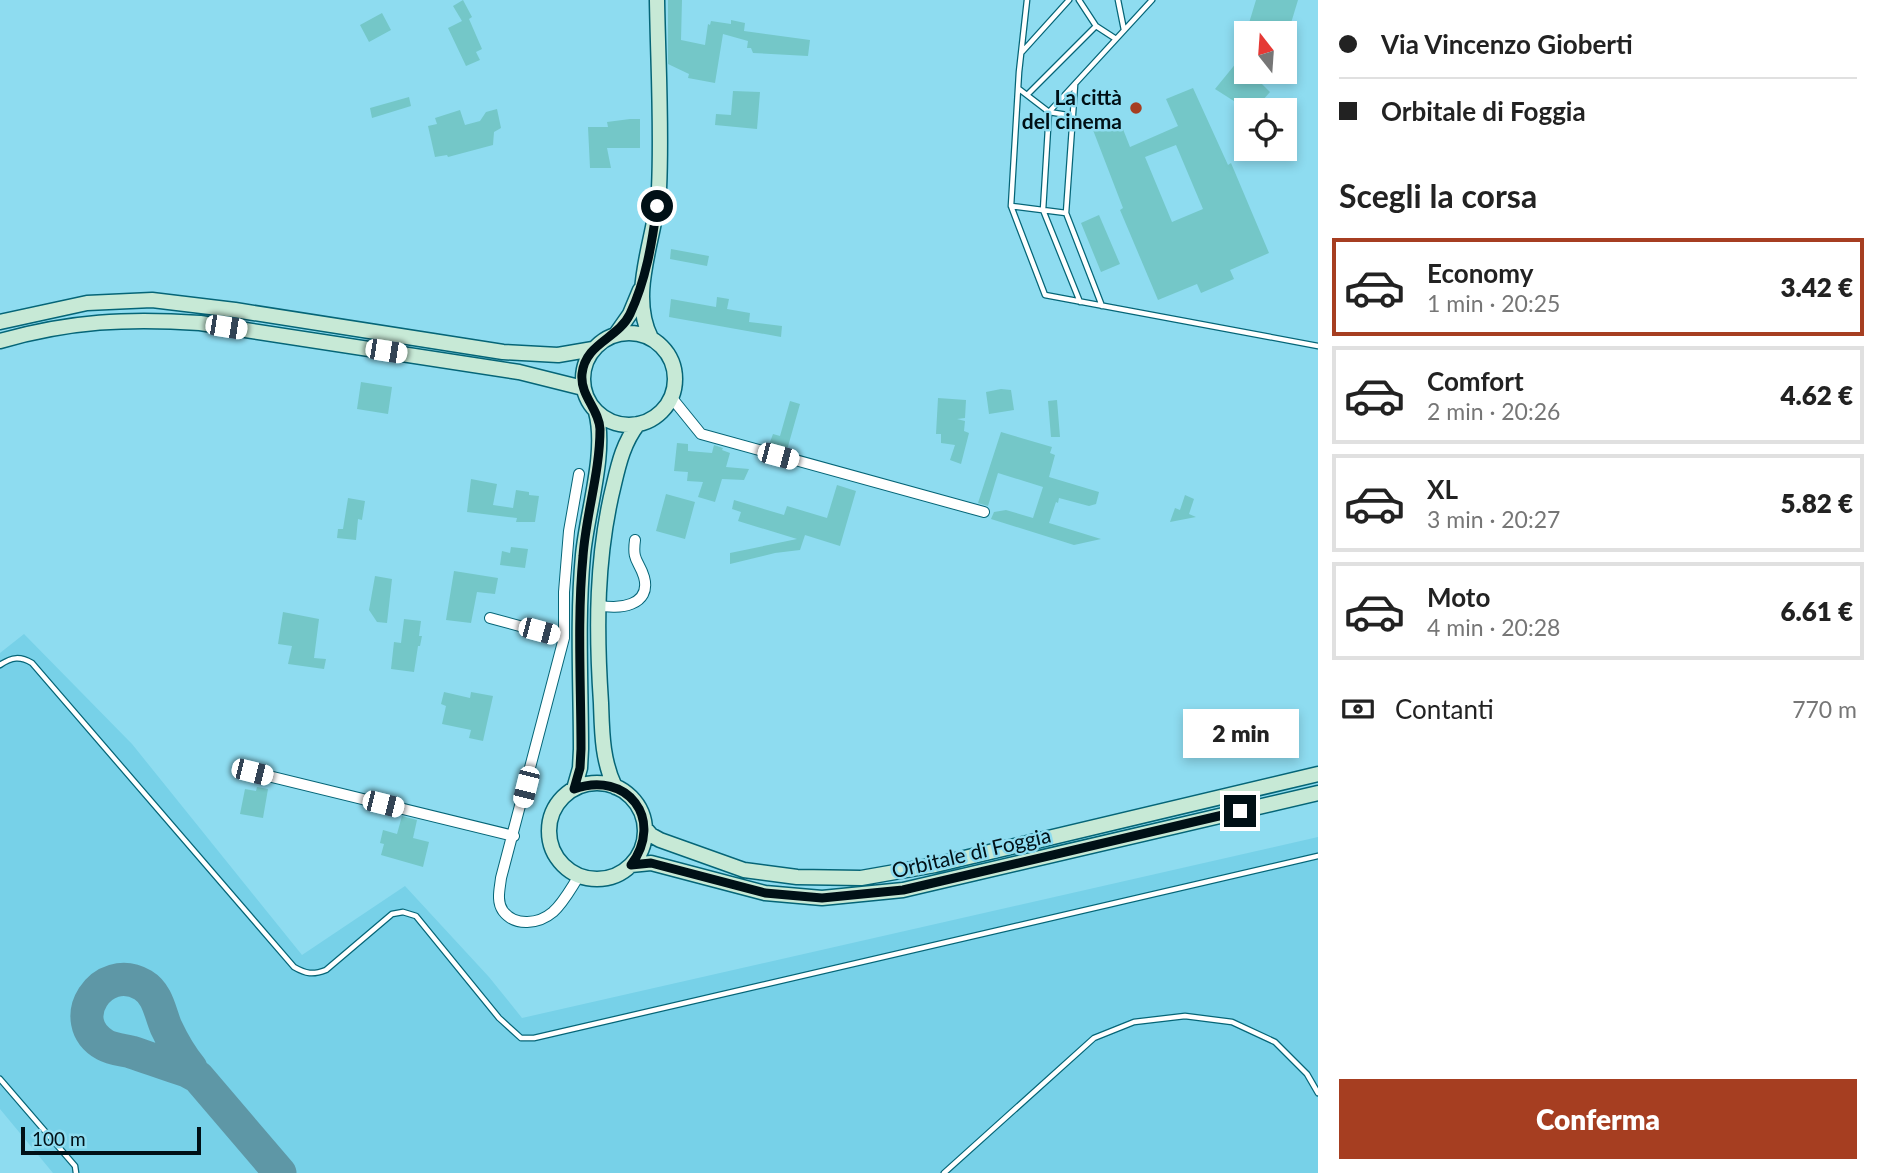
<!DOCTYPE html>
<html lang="it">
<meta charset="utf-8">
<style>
:root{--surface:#fff;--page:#f6f6f6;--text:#222;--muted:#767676;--line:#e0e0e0;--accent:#a63e21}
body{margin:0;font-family:Lato,sans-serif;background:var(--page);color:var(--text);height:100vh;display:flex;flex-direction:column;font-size:26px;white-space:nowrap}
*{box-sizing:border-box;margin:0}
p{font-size:23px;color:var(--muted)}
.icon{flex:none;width:38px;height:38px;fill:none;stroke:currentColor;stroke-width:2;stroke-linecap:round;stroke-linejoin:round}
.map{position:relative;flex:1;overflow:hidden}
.details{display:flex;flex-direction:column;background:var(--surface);width:560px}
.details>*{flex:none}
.banner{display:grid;align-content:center;height:154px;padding:0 21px;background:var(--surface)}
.needle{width:46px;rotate:343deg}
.controls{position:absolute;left:1234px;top:21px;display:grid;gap:14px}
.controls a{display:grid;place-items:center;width:63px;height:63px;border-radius:0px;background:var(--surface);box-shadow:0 4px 10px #0003;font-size:35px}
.scale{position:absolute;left:21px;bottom:18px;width:180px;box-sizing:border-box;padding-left:7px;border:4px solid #001016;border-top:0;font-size:19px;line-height:24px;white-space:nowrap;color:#001016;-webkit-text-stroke:5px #8edcf0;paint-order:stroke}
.end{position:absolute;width:32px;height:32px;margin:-16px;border:9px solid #001016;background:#fff;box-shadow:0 0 0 4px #fff}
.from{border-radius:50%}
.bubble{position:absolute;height:49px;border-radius:0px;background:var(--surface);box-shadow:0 4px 10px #0003;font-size:23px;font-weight:800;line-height:49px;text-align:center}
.car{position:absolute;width:21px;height:42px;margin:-21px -10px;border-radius:9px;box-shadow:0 0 5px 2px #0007;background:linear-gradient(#fff 24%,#345 0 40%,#fff 0 76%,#345 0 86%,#fff 0)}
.banner b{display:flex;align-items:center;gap:24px;height:66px;font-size:26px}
.banner b+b{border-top:2px solid var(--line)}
.banner i{width:18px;height:18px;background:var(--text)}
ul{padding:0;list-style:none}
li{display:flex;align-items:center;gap:21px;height:98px;margin:0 14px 10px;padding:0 7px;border:4px solid var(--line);border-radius:0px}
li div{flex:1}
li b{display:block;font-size:26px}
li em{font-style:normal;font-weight:800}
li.active{border-color:var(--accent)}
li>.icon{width:63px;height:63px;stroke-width:1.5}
h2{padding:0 21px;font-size:32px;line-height:84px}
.pay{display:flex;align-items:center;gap:18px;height:77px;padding:0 21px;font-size:26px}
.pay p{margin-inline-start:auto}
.action{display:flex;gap:14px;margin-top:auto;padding:14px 21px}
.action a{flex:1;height:80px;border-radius:0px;background:var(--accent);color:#fff;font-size:28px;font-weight:800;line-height:80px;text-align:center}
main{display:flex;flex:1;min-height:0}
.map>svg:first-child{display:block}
</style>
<main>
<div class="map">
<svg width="1318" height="1173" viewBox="0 0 1318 1173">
<rect width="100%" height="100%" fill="#8edcf0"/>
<path fill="#77d1e8" d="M24,634L132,744L302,955L405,886L489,977L522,1018L1318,837V1173H53L0,1109V653Z"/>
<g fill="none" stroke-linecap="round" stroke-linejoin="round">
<path stroke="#5e97a6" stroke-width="33" d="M191,1068C181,1056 173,1042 166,1027C160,1013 158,994 143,985C102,961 63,1021 105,1045C112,1049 123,1050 131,1052C149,1058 168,1065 187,1071L198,1077L280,1173"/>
</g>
<path fill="#74c7c8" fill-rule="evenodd" d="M463,0L472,17L469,19L482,49L476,52L480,60L466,66L448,28L462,21L453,6Z
M668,0H682L681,40L705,45L708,24L710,25L711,21L731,24V20L745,23L744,31L810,40L808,56L753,53L751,48H747L748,41L723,34L715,83L688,78L689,74L668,64Z
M1256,0H1298L1288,33H1246Z
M382,13L391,30L369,42L360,25Z
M1246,51V72H1279L1261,83L1270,92L1254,110H1248L1215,89Z
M1193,88L1228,165L1231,163L1269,253L1230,270L1234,279L1201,293L1197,284L1158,300L1120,210L1123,208L1093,130L1119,119L1130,147L1178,126L1166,99ZM1176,145L1203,209L1172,222L1145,157Z
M733,91L760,92L757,129L715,125L716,114L731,115Z
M409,97L411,106L372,118L370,108Z
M497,109L501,128L494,132L493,145L448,157L447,155L435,157L428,126L437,124L435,118L460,110L465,125L480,121L486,112Z
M630,119H640V148H607L611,168H590L588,127H608L607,122Z
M1099,215L1120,264L1101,272L1081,223Z
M671,249L709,256L707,266L670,259Z
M717,297L729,299L727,309L750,313L749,322L782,326L781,337L669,317L671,299L716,307Z
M361,382L392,387L388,414L357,409Z
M1001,389L1011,390L1014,410L989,414L986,392Z
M938,398L966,400L965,418L957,419L965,421L964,431L969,433L961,464L950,460L955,445L941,443V434H936Z
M1057,400L1060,437H1051L1048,401Z
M790,401L800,404L787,450L769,445L773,434L780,436Z
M1001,432L1052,447L1050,453L1055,455L1049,477L1099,492L1096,504L1089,506L1059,498L1058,503L1056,502L1049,523L1101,539L1074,545L991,519L994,512L1006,510L1033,518L1043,487L998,473L988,506L978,503Z
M677,443L688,444V451L712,453L714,445L723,448L722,450L730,453L726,467L749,469L744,480L722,479L715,502L698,497L703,482L687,481L688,472L674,471Z
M471,479L497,484L493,505L513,508L516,490L529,492V495L539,496L535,522H516L517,518L467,512Z
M837,485L856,491L840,546L805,535L800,550L775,553L730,564V553L797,539L738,521L741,512L732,509L734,500L784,515L787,506L827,518Z
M666,494L695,502L685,539L656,531Z
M1185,495L1194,499L1189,514L1196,517L1170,522L1175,508L1180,510Z
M348,498L365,501L362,520L358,519L356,540L337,538L338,529H343Z
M511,547L528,549L525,568L500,565L502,551L510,553Z
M454,571L498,578L495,594L477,592L471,623L446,620Z
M375,576L392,579L387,623L377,622L369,610Z
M283,612L319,619L314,658L326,659L324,669L288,664L292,646L278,644Z
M404,619L421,621L419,636H422L420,646H418L414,672L391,669L394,642L401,643Z
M444,692L470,698L471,692L493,696L483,741L469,738L471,730L442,724L446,706L441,704Z
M257,787L268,789L263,818L240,814L245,789L256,791Z
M402,816L417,820L413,838L429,842L423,867L381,855L384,844L380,843L383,830L397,834Z"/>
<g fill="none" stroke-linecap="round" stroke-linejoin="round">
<g stroke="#056577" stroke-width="7">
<path id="lane" d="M1027,0L1019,72L1011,206L1045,295L1318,346
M1079,0L1096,26L1116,39
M1118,0L1124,30
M1022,52L1069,0
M1075,85L1066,213L1102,306
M1019,89L1049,112L1073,116
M1027,95L1096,26
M1011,206L1066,213
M1080,302L1043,210L1049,112L1152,0
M0,665C12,657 20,656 32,663L294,967C306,974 313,975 326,970L392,914L403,912L416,916L499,1018L521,1038H534L1318,856
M0,1079L75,1166L76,1173
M944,1173L1094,1038L1134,1022L1185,1016L1232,1022L1275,1042L1307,1074L1318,1093"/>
</g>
<g stroke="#056577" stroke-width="12">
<path id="street" d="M671,397L701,434L984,512
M598,605C618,610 652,606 644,577C639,560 632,562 635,540
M490,618L564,638
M252,772L514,836
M579,876C571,888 564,902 553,912C539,924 515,927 503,911C496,901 500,888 501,878L564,638V592L569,531L579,474"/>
</g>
<g stroke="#056577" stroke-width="17">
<path id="secondary" d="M0,322L87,303L152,300L235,310L503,352L558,355L593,349
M583 379a46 46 0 1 1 92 0a46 46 0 1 1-92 0Z
M616,334L630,314L640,290
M651,338C628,293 656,237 659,189C662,126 658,63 657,0
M0,341C70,321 128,318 200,323L519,372L583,388
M549 831a48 48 0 1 1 96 0a48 48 0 1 1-96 0Z
M615,787C602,760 602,732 601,703C596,629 596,556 614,484C619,462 624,442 638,424
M574,789L580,768L581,749C581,685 577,619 583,555C587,512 607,453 596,412
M645,828L651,835L660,840L744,870L797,877L861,878L935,865L1318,774
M631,865L651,863L765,893L822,898L903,890L1318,793"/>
</g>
<use href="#lane" stroke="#fff" stroke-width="4.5"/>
<use href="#street" stroke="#fff" stroke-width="10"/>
<use href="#secondary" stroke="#c7e9d6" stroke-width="14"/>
</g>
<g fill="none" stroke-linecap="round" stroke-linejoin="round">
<path stroke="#001016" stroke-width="9" d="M657,206C652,243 646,280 630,314C618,339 585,343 582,374C580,396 599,409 600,429C600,472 586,514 583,556C577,620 581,685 581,749L580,768L574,789C627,770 665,819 631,865L651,863L765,893L822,898L903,890L1240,811"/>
</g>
<circle fill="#a63e21" stroke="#8edcf0" stroke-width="2.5" cx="1136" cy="108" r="7"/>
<g text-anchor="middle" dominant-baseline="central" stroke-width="5" stroke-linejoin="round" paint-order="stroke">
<g font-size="21" font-weight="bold" fill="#001016" stroke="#8edcf0" text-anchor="end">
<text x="1122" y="96">La città<tspan x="1122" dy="24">del cinema</tspan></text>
</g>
<g font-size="21" fill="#001016" stroke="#8edcf0">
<text transform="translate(971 852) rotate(-13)">Orbitale di Foggia</text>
</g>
</g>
</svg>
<div class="controls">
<a><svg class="needle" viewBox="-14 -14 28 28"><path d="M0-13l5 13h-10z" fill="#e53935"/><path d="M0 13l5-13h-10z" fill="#767676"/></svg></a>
<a><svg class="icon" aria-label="locate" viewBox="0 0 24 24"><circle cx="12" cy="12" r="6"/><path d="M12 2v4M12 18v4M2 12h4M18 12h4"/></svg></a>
</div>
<div class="scale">100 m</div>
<i class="end from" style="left:657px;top:206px"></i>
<i class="end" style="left:1240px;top:811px"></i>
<div class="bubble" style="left:1183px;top:709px;width:116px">2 min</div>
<i class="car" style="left:226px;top:327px;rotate:99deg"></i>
<i class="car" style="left:386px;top:351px;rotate:99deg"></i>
<i class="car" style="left:778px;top:456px;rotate:105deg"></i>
<i class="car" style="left:539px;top:631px;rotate:105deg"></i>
<i class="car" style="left:252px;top:772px;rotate:104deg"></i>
<i class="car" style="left:526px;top:787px;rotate:194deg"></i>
<i class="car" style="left:383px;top:804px;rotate:104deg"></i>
</div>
<section class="details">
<div class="banner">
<b><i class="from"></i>Via Vincenzo Gioberti</b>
<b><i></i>Orbitale di Foggia</b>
</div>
<h2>Scegli la corsa</h2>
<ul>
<li class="active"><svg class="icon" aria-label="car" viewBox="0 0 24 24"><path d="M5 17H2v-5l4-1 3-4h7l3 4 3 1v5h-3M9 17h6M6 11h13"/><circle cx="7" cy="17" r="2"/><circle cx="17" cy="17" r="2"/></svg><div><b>Economy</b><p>1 min · 20:25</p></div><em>3.42 €</em></li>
<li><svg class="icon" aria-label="car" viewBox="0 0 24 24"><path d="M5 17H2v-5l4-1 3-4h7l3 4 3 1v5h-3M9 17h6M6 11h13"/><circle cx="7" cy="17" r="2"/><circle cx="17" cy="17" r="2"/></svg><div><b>Comfort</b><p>2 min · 20:26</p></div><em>4.62 €</em></li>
<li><svg class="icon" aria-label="car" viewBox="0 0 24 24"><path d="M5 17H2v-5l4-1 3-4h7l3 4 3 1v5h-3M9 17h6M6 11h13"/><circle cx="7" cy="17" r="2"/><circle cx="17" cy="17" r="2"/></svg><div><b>XL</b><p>3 min · 20:27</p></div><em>5.82 €</em></li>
<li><svg class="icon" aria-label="car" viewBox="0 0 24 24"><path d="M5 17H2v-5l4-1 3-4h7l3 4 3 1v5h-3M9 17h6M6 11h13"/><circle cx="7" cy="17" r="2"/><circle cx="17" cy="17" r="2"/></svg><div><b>Moto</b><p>4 min · 20:28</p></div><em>6.61 €</em></li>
</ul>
<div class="pay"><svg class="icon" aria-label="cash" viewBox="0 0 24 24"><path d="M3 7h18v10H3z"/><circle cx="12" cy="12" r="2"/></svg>Contanti<p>770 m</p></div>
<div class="action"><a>Conferma</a></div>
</section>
</main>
